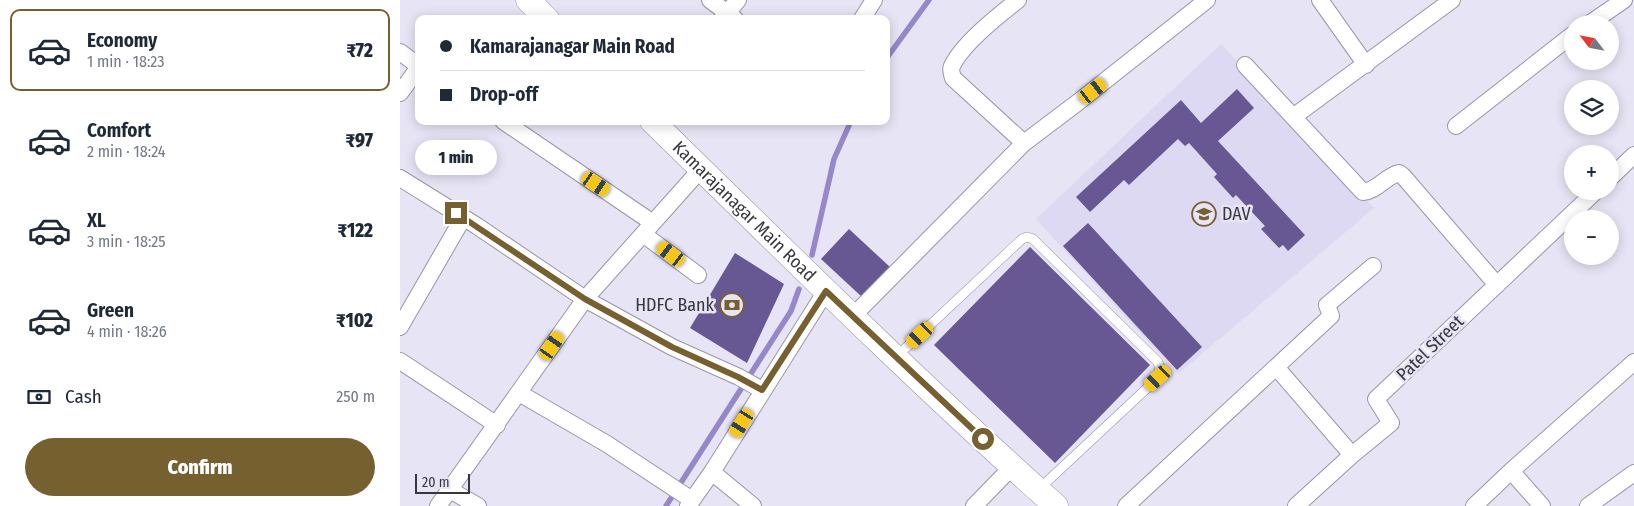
<!DOCTYPE html>
<meta charset="utf-8">
<style>
:root{--surface:#fff;--page:#f2f2f3;--text:#1f2937;--muted:#747a83;--line:#e0e1e3;--accent:#776030}
body{margin:0;font-family:"Fira Sans Condensed",sans-serif;background:var(--page);color:var(--text);height:100vh;display:flex;flex-direction:column;font-size:19px;white-space:nowrap}
*{box-sizing:border-box;margin:0}
p{font-size:16px;color:var(--muted)}
.icon{flex:none;width:28px;height:28px;fill:none;stroke:currentColor;stroke-width:2;stroke-linecap:round;stroke-linejoin:round}
.map{position:relative;flex:1;overflow:hidden}
.sheet{display:flex;flex-direction:column;background:var(--surface);width:400px}
.sheet>*{flex:none}
.hud{position:absolute;left:15px;top:15px;width:475px;height:110px;border-radius:10px;box-shadow:0 2px 12px #0003;display:grid;align-content:center;height:110px;padding:0 25px;background:var(--surface)}
.needle{width:32px;rotate:302deg}
.tools{position:absolute;left:1164px;top:15px;display:grid;gap:10px}
.tools a{display:grid;place-items:center;width:55px;height:55px;border-radius:50%;background:var(--surface);box-shadow:0 2px 12px #0003;font-size:25px}
.scale{position:absolute;left:15px;bottom:12px;width:55px;box-sizing:border-box;padding-left:5px;border:2px solid #39373e;border-top:0;font-size:14px;line-height:18px;white-space:nowrap;color:#39373e;-webkit-text-stroke:4px #e7e4f5;paint-order:stroke}
.end{position:absolute;width:22px;height:22px;margin:-11px;border:6px solid #776030;background:#fff;box-shadow:0 0 0 2px #fff}
.from{border-radius:50%}
.bubble{position:absolute;height:35px;border-radius:18px;background:var(--surface);box-shadow:0 2px 12px #0003;font-size:16px;font-weight:800;line-height:35px;text-align:center}
.car{position:absolute;width:15px;height:30px;margin:-15px -8px;border-radius:6px;box-shadow:0 0 4px 1px #0007;background:linear-gradient(#f5c518 24%,#345 0 40%,#f5c518 0 76%,#345 0 86%,#f5c518 0)}
.hud b{display:flex;align-items:center;gap:18px;height:48px;font-size:19px}
.hud b+b{border-top:1px solid var(--line)}
.hud i{width:12px;height:12px;background:var(--text)}
ul{padding:9px 0 0;list-style:none}
li{display:flex;align-items:center;gap:15px;height:82px;margin:0 10px 8px;padding:0 15px;border:2px solid transparent;border-radius:10px}
li div{flex:1}
li b{display:block;font-size:19px}
li em{font-style:normal;font-weight:800}
li.active{border-color:var(--accent)}
li>.icon{width:45px;height:45px;stroke-width:1.5}
.pay{display:flex;align-items:center;gap:12px;height:55px;padding:0 25px;font-size:19px}
.pay p{margin-inline-start:auto}
.cta{display:flex;gap:10px;margin-top:auto;padding:10px 25px}
.cta a{flex:1;height:58px;border-radius:30px;background:var(--accent);color:#fff;font-size:20px;font-weight:800;line-height:58px;text-align:center}
main{display:flex;flex:1;min-height:0}
.map>svg:first-child{display:block}
</style>
<main>
<section class="sheet">
<ul>
<li class="active"><svg class="icon" aria-label="car" viewBox="0 0 24 24"><path d="M5 17H2v-5l4-1 3-4h7l3 4 3 1v5h-3M9 17h6M6 11h13"/><circle cx="7" cy="17" r="2"/><circle cx="17" cy="17" r="2"/></svg><div><b>Economy</b><p>1 min · 18:23</p></div><em>₹72</em></li>
<li><svg class="icon" aria-label="car" viewBox="0 0 24 24"><path d="M5 17H2v-5l4-1 3-4h7l3 4 3 1v5h-3M9 17h6M6 11h13"/><circle cx="7" cy="17" r="2"/><circle cx="17" cy="17" r="2"/></svg><div><b>Comfort</b><p>2 min · 18:24</p></div><em>₹97</em></li>
<li><svg class="icon" aria-label="car" viewBox="0 0 24 24"><path d="M5 17H2v-5l4-1 3-4h7l3 4 3 1v5h-3M9 17h6M6 11h13"/><circle cx="7" cy="17" r="2"/><circle cx="17" cy="17" r="2"/></svg><div><b>XL</b><p>3 min · 18:25</p></div><em>₹122</em></li>
<li><svg class="icon" aria-label="car" viewBox="0 0 24 24"><path d="M5 17H2v-5l4-1 3-4h7l3 4 3 1v5h-3M9 17h6M6 11h13"/><circle cx="7" cy="17" r="2"/><circle cx="17" cy="17" r="2"/></svg><div><b>Green</b><p>4 min · 18:26</p></div><em>₹102</em></li>
</ul>
<div class="pay"><svg class="icon" aria-label="cash" viewBox="0 0 24 24"><path d="M3 7h18v10H3z"/><circle cx="12" cy="12" r="2"/></svg>Cash<p>250 m</p></div>
<div class="cta"><a>Confirm</a></div>
</section>
<div class="map">
<svg width="1234" height="506" viewBox="0 0 1234 506">
<rect width="100%" height="100%" fill="#e7e4f5"/>
<path fill="#ded9f2" d="M821,44L974,208L778,374L636,219Z"/>
<g fill="none" stroke-linecap="round" stroke-linejoin="round">
<path stroke="#9687c8" stroke-width="5.5" d="M486,59L529,0
M412,255L434,159L451,121
M266,506L391,311L399,289"/>
</g>
<path fill="#675894" d="M837,89L854,108L818,141L905,235L888,251L883,245L879,248L861,229L865,226L836,195L833,198L814,177L817,174L789,143L785,146L778,139L729,185L724,180L690,212L676,197L781,100L801,123Z
M688,223L802,347L777,370L663,246Z
M449,229L490,267L462,297L421,259Z
M630,247L750,365L655,463L534,345Z
M335,253L384,284L347,363L290,328Z"/>
<g fill="none" stroke-linecap="round" stroke-linejoin="round">
<g stroke="#9896a5" stroke-width="10">
<path id="service" d="M496,357L622,239L627,237L633,239L758,362L760,370L758,378L638,490"/>
</g>
<g stroke="#9896a5" stroke-width="18">
<path id="minor" d="M310,0L335,19
M618,0C598,16 563,43 552,66C550,70 552,74 553,78L624,143
M920,0L966,65
M322,19L338,0
M462,19L474,0
M1189,24L1224,0
M0,52L19,66
M845,65L963,192C977,191 986,176 999,173L1003,176L1097,285
M0,93L19,67
M893,117L1052,0
M103,121L253,223
M1056,126L1172,35
M0,178L77,226L185,299L272,347L339,377L362,390
M1210,178L1234,155
M243,234L298,275
M453,316L624,143L677,103L807,0
M0,327L63,218
M0,361L97,425
M876,367L952,455
M119,393L207,444L292,500
M1111,471L1142,506
M312,472L353,506
M50,490L78,506
M38,506L185,299L301,169
M288,506L312,472L426,291
M574,506L612,467
M726,506L931,316L927,305L973,266
M896,506L952,455L991,423L976,399L1196,191
M1074,506L1111,471L1234,362
M1188,506L1234,473"/>
</g>
<g stroke="#9896a5" stroke-width="25">
<g id="secondary">
<path d="M128,0L147,19"/>
<path id="s1" d="M252,121C385,251 517,382 656,506"/>
</g>
</g>
<use href="#service" stroke="#fff" stroke-width="9"/>
<use href="#minor" stroke="#fff" stroke-width="16"/>
<use href="#secondary" stroke="#fff" stroke-width="24"/>
</g>
<g fill="none" stroke-linecap="round" stroke-linejoin="round">
<path stroke="#776030" stroke-width="6" d="M56,213L185,299L272,347L338,377L362,390L426,291L583,439"/>
</g>
<defs>
<g id="school-ring" transform="scale(1.25)"><circle r="9.5" fill="#e7e4f5" stroke="#776030" stroke-width="1.5"/><path d="M0-5L7-2L0 1L-7-2ZM-4 1L0 2.5L4 1V4Q0 6-4 4Z" fill="#776030"/></g>
<g id="bank-ring" transform="scale(1.25)"><circle r="9.5" fill="#e7e4f5" stroke="#776030" stroke-width="1.5"/><path d="M-6-4H6V4H-6ZM0-2.3a2.3 2.3 0 1 0 0 4.6a2.3 2.3 0 1 0 0-4.6Z" fill="#776030"/></g>
</defs>
<g fill-rule="evenodd">
<use href="#school-ring" x="804" y="214"/>
<use href="#bank-ring" x="332" y="305"/>
</g>
<g text-anchor="middle" dominant-baseline="central" stroke-width="5" stroke-linejoin="round" paint-order="stroke">
<g font-size="18" fill="#39373e" stroke="#e7e4f5">
<text stroke="none"><textPath href="#s1" startOffset="129">Kamarajanagar Main Road</textPath></text>
<text transform="translate(1030 348) rotate(-44)">Patel Street</text>
</g>
<g font-size="18" fill="#39373e" stroke="#e7e4f5" text-anchor="start">
<text x="822" y="214">DAV</text>
<text x="314" y="305" text-anchor="end">HDFC Bank</text>
</g>
</g>
</svg>
<div class="tools">
<a><svg class="needle" viewBox="-14 -14 28 28"><path d="M0-13l5 13h-10z" fill="#e53935"/><path d="M0 13l5-13h-10z" fill="#747a83"/></svg></a>
<a><svg class="icon" aria-label="layers" viewBox="0 0 24 24"><path d="M12 4l9 5-9 5-9-5zM3 14l9 5 9-5"/></svg></a>
<a>+</a>
<a>−</a>
</div>
<div class="scale">20 m</div>
<i class="end from" style="left:583px;top:439px"></i>
<i class="end" style="left:56px;top:213px"></i>
<div class="bubble" style="left:15px;top:140px;width:82px">1 min</div>
<i class="car" style="left:693px;top:91px;rotate:52deg"></i>
<i class="car" style="left:196px;top:184px;rotate:124deg"></i>
<i class="car" style="left:271px;top:254px;rotate:307deg"></i>
<i class="car" style="left:520px;top:335px;rotate:227deg"></i>
<i class="car" style="left:152px;top:346px;rotate:35deg"></i>
<i class="car" style="left:758px;top:378px;rotate:227deg"></i>
<i class="car" style="left:342px;top:423px;rotate:212deg"></i>
<div class="hud">
<b><i class="from"></i>Kamarajanagar Main Road</b>
<b><i></i>Drop-off</b>
</div>
</div>
</main>
